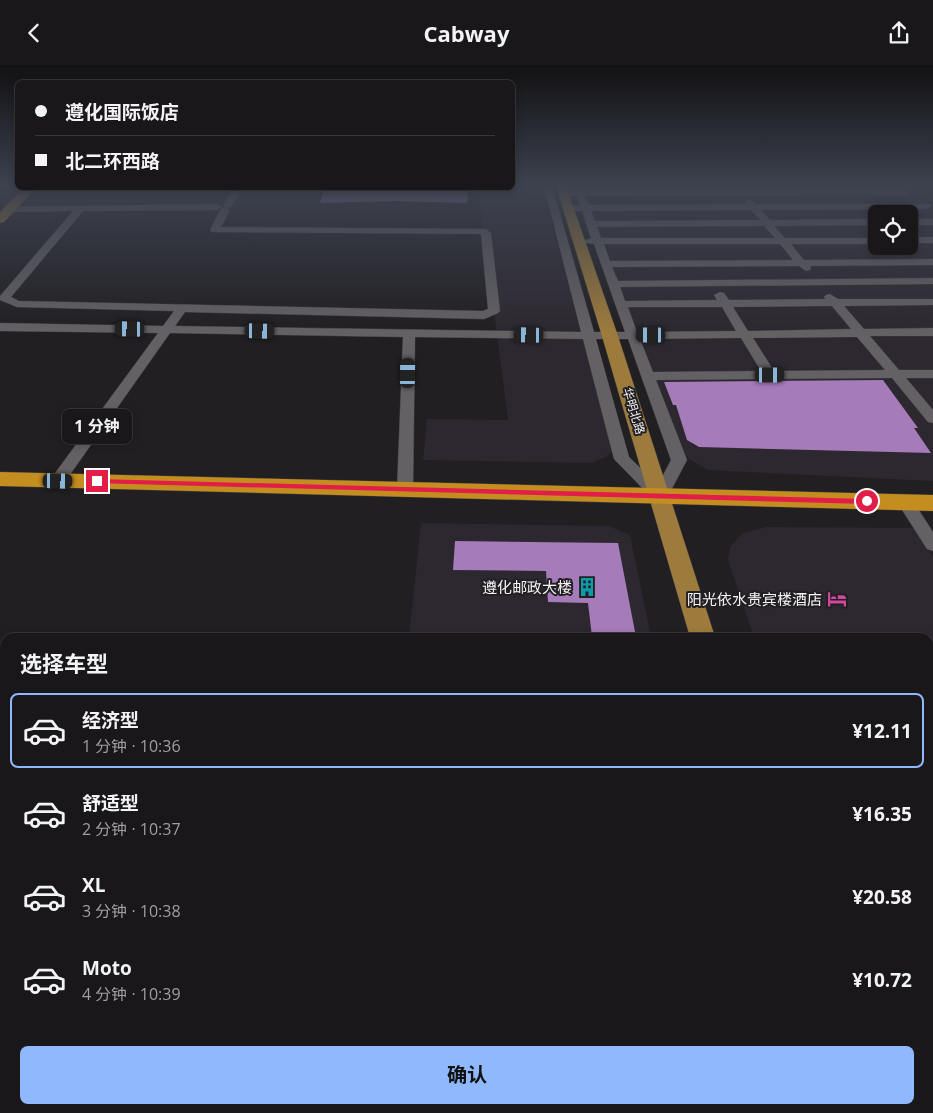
<!DOCTYPE html>
<html lang="zh">
<meta charset="utf-8">
<style>
:root{--surface:#19171a;--page:#262427;--text:#f1f3f6;--muted:#9f9fa2;--line:#373639;--accent:#8fb8fd}
body{margin:0;font-family:"Open Sans","Noto Sans SC",sans-serif;background:var(--page);color:var(--text);height:100vh;display:flex;flex-direction:column;font-size:19px;white-space:nowrap}
*{box-sizing:border-box;margin:0}
p{font-size:16px;color:var(--muted)}
.icon{flex:none;width:28px;height:28px;fill:none;stroke:currentColor;stroke-width:2;stroke-linecap:round;stroke-linejoin:round}
.map{position:relative;flex:1;overflow:hidden}
.panel{position:absolute;left:0px;top:568px;width:934px;height:481px;display:flex;flex-direction:column;background:var(--surface);border-radius:15px 15px 0 0;box-shadow:0 2px 8px #0003,0 0 0 1px var(--line)}
.panel>*{flex:none}
.top-card{position:absolute;left:15px;top:15px;width:500px;height:110px;border-radius:8px;box-shadow:0 2px 8px #0003,0 0 0 1px var(--line);display:grid;align-content:center;height:110px;padding:0 20px;background:var(--surface)}
.fabs{position:absolute;left:868px;top:140px;display:grid;gap:10px}
.fabs a{display:grid;place-items:center;width:50px;height:50px;border-radius:8px;background:var(--surface);box-shadow:0 2px 8px #0003,0 0 0 1px var(--line);font-size:25px}
.end{position:absolute;width:22px;height:22px;margin:-11px;border:6px solid #e11d48;background:#fff;box-shadow:0 0 0 2px #fff}
.from{border-radius:50%}
.bubble{position:absolute;height:35px;border-radius:8px;background:var(--surface);box-shadow:0 2px 8px #0003,0 0 0 1px var(--line);font-size:16px;font-weight:700;line-height:35px;text-align:center}
.car{position:absolute;width:15px;height:30px;margin:-15px -8px;border-radius:6px;box-shadow:0 0 4px 1px #0007;background:linear-gradient(#222 24%,#8ab4d8 0 40%,#222 0 76%,#8ab4d8 0 86%,#222 0)}
.top-card b{display:flex;align-items:center;gap:18px;height:48px;font-size:19px}
.top-card b+b{border-top:1px solid var(--line)}
.top-card i{width:12px;height:12px;background:var(--text)}
ul{padding:0;list-style:none}
li{display:flex;align-items:center;gap:15px;height:75px;margin:0 10px 8px;padding:0 10px;border:2px solid transparent;border-radius:8px}
li div{flex:1}
li b{display:block;font-size:19px}
li em{font-style:normal;font-weight:700}
li.on{border-color:var(--accent)}
li>.icon{width:45px;height:45px;stroke-width:1.5}
h2{padding:0 20px;font-size:22px;line-height:60px}
.action{display:flex;gap:10px;margin-top:auto;padding:10px 20px}
.action a{flex:1;height:58px;border-radius:8px;background:var(--accent);color:#111;font-size:20px;font-weight:700;line-height:58px;text-align:center}
header{display:flex;justify-content:space-between;align-items:center;height:65px;padding:0 20px;background:var(--surface);font-size:22px;font-weight:700}
.map>svg:first-child{display:block}
</style>
<header><svg class="icon" aria-label="back" viewBox="0 0 24 24"><path d="M15 5l-7 7 7 7"/></svg>Cabway<svg class="icon" aria-label="share" viewBox="0 0 24 24"><path d="M12 15V3M7 8l5-5 5 5M5 13v7h14v-7"/></svg></header>
<div class="map">
<svg width="933" height="1048" viewBox="0 0 933 1048">
<rect width="100%" height="100%" fill="#211f22"/>
<path fill="#2d2830" fill-rule="evenodd" d="M513,121H541L615,383L606,392L591,398L423,395L427,354L508,355L478,123L512,122Z
M578,121H933V416L708,405L689,394L676,378ZM876,149H909V181H876Z
M421,458L609,461L630,470L651,572H409Z
M766,462L914,463L933,491V1003H929V572H754L728,495L730,482L743,468Z"/>
<path fill="#a57bba" d="M325,122H468L467,138L394,136L320,138Z
M883,315L918,363H914L931,388L699,382L687,375L676,340H673L664,317Z
M455,476L618,478L636,572H592L588,538L548,537L546,506L453,505Z"/>
<g fill="none" stroke-linecap="round" stroke-linejoin="round">
<g stroke="#3e3c3f" stroke-width="1">
<path id="minor" d="M544,121H552L594,267H625L594,179L585,178L583,176L591,173L582,146H574L569,143L571,141L580,140L576,131H567L563,128L567,125H574L573,121H581L583,125H910V129L907,130L585,131L589,140L746,139L745,137L749,134L756,139H929L931,141L926,144L761,145L770,155L876,154V160L774,161L785,173H876V179H791L804,195L933,194V200L810,201L811,203L810,205L806,206L799,201L612,202L618,216L933,213V219L620,222L625,236L717,235L714,230L720,227L724,228L729,235L826,234L824,232L826,230L830,229L838,234H933V240L844,241L864,264L933,263V271H870L899,305H933V313H906L933,345V358L928,357L892,313L656,315L687,395L668,431L666,435H654L614,394L583,274L415,272L413,424L411,428H399L397,424L403,272L170,268L64,418H52L50,415L158,268L0,266V258L163,261L174,246L17,242L0,235V231L73,146L11,147L8,146V142L217,139L222,142L217,145L83,146L11,232L19,236L483,246L488,244L481,169L212,167L210,165L220,145L225,142L230,145L221,162L486,164L491,168L500,246L498,248L484,254L185,247L175,261L581,267ZM751,145L760,155L595,156L591,146ZM764,161L775,173H601L597,162ZM604,179H780L793,195L610,196ZM832,241L851,264L748,266L733,242ZM628,242H722L736,266L637,267ZM857,272L885,305L774,306L753,273ZM741,273L761,306L653,307L640,274ZM596,274H628L671,395L658,420L629,392Z
M234,122H243L231,142H225L224,140Z
M909,154H933V160H909Z
M909,172H933V178H909Z
M905,432L911,433L933,467V486L927,484L897,437L899,433Z
M929,1012H933V1044H929Z
M485,1044H737L735,1048H483Z"/>
</g>
<g stroke="#3e3c3f" stroke-width="1">
<path id="major" d="M556,121H566L618,271L715,572H690L602,271Z
M25,122H37L4,157L0,158V147Z
M827,1044H868L869,1048H828Z"/>
</g>
<g stroke="#3e3c3f" stroke-width="1">
<path id="highway" d="M0,407L933,430V446L0,421Z"/>
</g>
<use href="#minor" fill="#646165" fill-rule="evenodd"/>
<use href="#major" fill="#9d7b3c" fill-rule="evenodd"/>
<use href="#highway" fill="#c38d20" fill-rule="evenodd"/>
</g>
<linearGradient id="sky" x2="0" y2="1"><stop stop-color="#121113"/><stop offset="0.45" stop-color="#3d424f"/><stop offset="1" stop-color="#3d424f" stop-opacity="0"/></linearGradient>
<rect width="933" height="267" fill="url(#sky)"/>
<path fill="#e11d48" d="M97,414L867,434L871,436L867,439L94,418V415Z"/>
<defs>
<g id="building-bare" transform="scale(1.5)"><path d="M-4-6H4V6H1V3H-1V6H-4ZM-2.5-4.3h1.7v1.8h-1.7ZM.8-4.3h1.7v1.8H.8ZM-2.5-1h1.7V.8h-1.7ZM.8-1h1.7V.8H.8Z" fill="#0f9aa8" stroke="#211f22" stroke-width="2.5" paint-order="stroke"/></g>
<g id="hotel-bare" transform="scale(1.5)"><path d="M-6-4.5h1.5V1H6V5H4.5V3h-9V5H-6ZM-4 0a1.8 1.8 0 1 1 3.6 0ZM.5 0V-2.5h3Q6-2.5 6 0Z" fill="#d1479c" stroke="#211f22" stroke-width="2.5" paint-order="stroke"/></g>
</defs>
<g fill-rule="evenodd">
<use href="#building-bare" x="587" y="522"/>
<use href="#hotel-bare" x="837" y="534"/>
</g>
<g text-anchor="middle" dominant-baseline="central" stroke-width="4" stroke-linejoin="round" paint-order="stroke">
<g font-size="12" fill="#f5f3f6" stroke="#211f22">
<text transform="translate(634 346) rotate(73)">华明北路</text>
</g>
<g font-size="15" fill="#f5f3f6" stroke="#211f22" text-anchor="end">
<text x="572" y="522">遵化邮政大楼</text>
<text x="822" y="534">阳光依水贵宾楼酒店</text>
</g>
</g>
</svg>
<div class="fabs">
<a><svg class="icon" aria-label="locate" viewBox="0 0 24 24"><circle cx="12" cy="12" r="6"/><path d="M12 2v4M12 18v4M2 12h4M18 12h4"/></svg></a>
</div>
<i class="end from" style="left:867px;top:436px"></i>
<i class="end" style="left:97px;top:416px"></i>
<div class="bubble" style="left:62px;top:344px;width:70px">1 分钟</div>
<i class="car" style="left:130px;top:264px;rotate:271deg"></i>
<i class="car" style="left:260px;top:266px;rotate:91deg"></i>
<i class="car" style="left:529px;top:270px;rotate:271deg"></i>
<i class="car" style="left:651px;top:270px;rotate:270deg"></i>
<i class="car" style="left:408px;top:308px;rotate:1deg"></i>
<i class="car" style="left:770px;top:310px;rotate:90deg"></i>
<i class="car" style="left:58px;top:416px;rotate:91deg"></i>
<div class="top-card">
<b><i class="from"></i>遵化国际饭店</b>
<b><i></i>北二环西路</b>
</div>
<section class="panel">
<h2>选择车型</h2>
<ul>
<li class="on"><svg class="icon" aria-label="car" viewBox="0 0 24 24"><path d="M5 17H2v-5l4-1 3-4h7l3 4 3 1v5h-3M9 17h6M6 11h13"/><circle cx="7" cy="17" r="2"/><circle cx="17" cy="17" r="2"/></svg><div><b>经济型</b><p>1 分钟 · 10:36</p></div><em>¥12.11</em></li>
<li><svg class="icon" aria-label="car" viewBox="0 0 24 24"><path d="M5 17H2v-5l4-1 3-4h7l3 4 3 1v5h-3M9 17h6M6 11h13"/><circle cx="7" cy="17" r="2"/><circle cx="17" cy="17" r="2"/></svg><div><b>舒适型</b><p>2 分钟 · 10:37</p></div><em>¥16.35</em></li>
<li><svg class="icon" aria-label="car" viewBox="0 0 24 24"><path d="M5 17H2v-5l4-1 3-4h7l3 4 3 1v5h-3M9 17h6M6 11h13"/><circle cx="7" cy="17" r="2"/><circle cx="17" cy="17" r="2"/></svg><div><b>XL</b><p>3 分钟 · 10:38</p></div><em>¥20.58</em></li>
<li><svg class="icon" aria-label="car" viewBox="0 0 24 24"><path d="M5 17H2v-5l4-1 3-4h7l3 4 3 1v5h-3M9 17h6M6 11h13"/><circle cx="7" cy="17" r="2"/><circle cx="17" cy="17" r="2"/></svg><div><b>Moto</b><p>4 分钟 · 10:39</p></div><em>¥10.72</em></li>
</ul>
<div class="action"><a>确认</a></div>
</section>
</div>
